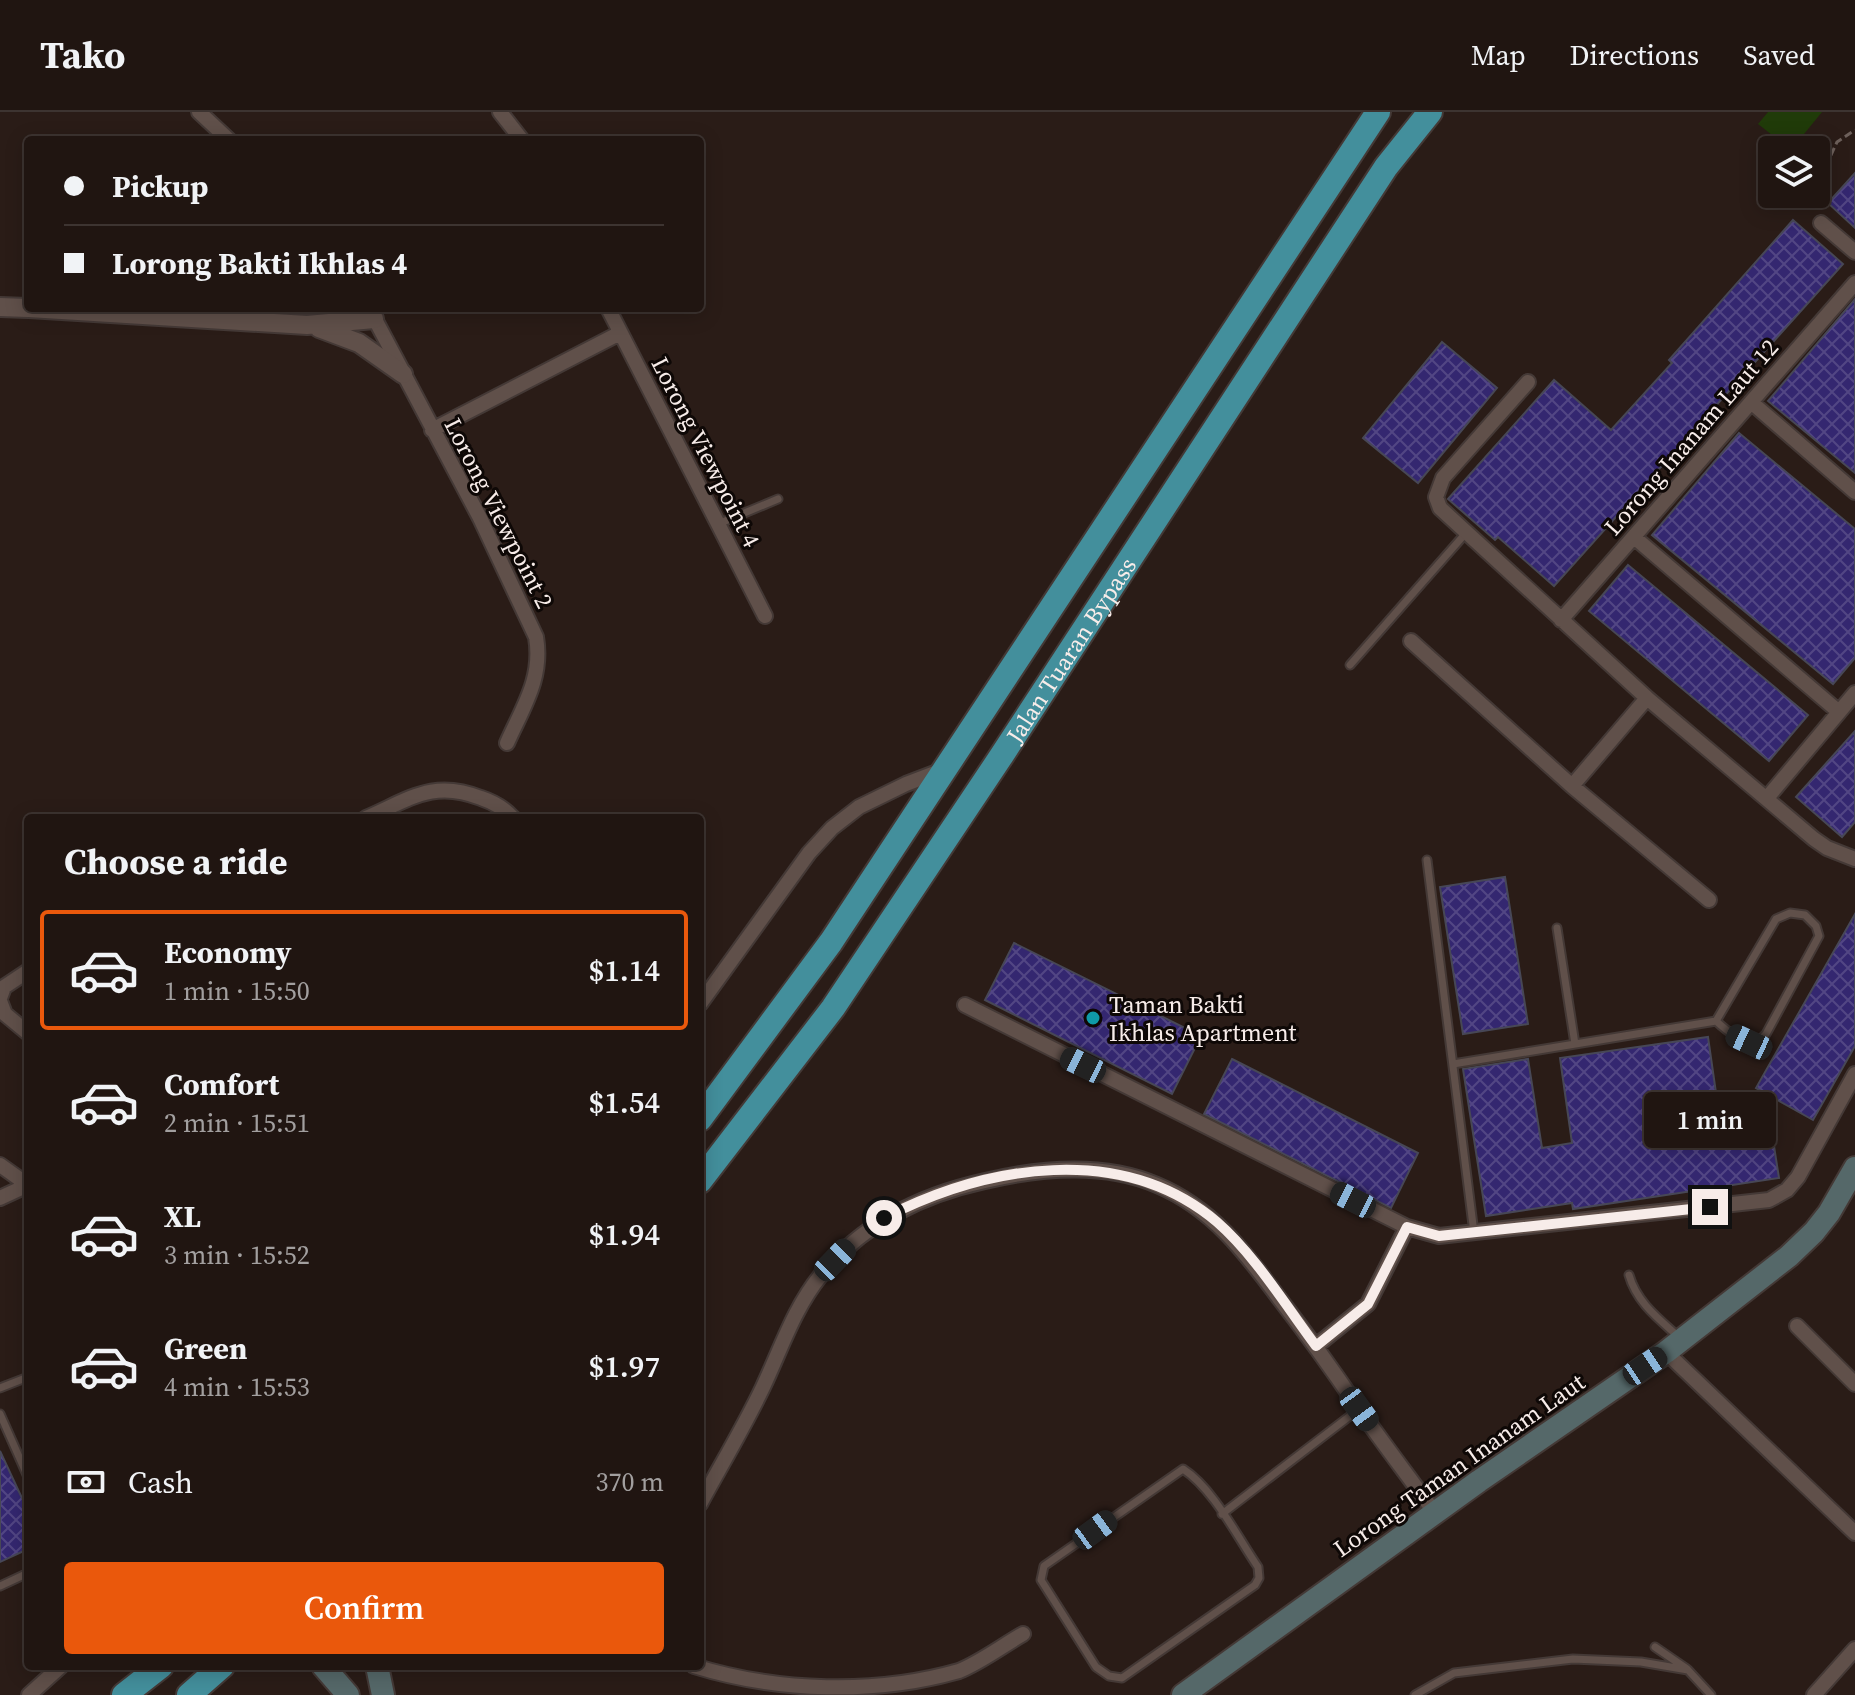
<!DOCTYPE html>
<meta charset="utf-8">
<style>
:root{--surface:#201511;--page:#281e1a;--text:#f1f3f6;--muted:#a29f9f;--line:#3d3431;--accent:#ea580c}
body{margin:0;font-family:"Source Serif 4",serif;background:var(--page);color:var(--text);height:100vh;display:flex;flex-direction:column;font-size:30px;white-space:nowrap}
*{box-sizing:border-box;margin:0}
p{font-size:26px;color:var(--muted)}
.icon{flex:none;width:44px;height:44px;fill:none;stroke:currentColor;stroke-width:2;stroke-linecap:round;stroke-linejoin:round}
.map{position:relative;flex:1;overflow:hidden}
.details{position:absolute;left:24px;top:702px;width:680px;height:856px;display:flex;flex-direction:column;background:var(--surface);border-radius:8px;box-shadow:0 4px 20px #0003,0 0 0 2px var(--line)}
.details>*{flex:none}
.hud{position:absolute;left:24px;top:24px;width:680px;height:176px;border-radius:8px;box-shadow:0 4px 20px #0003,0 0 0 2px var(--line);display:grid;align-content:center;height:176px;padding:0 40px;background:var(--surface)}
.fabs{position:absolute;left:1758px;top:24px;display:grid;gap:16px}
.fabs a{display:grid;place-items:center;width:72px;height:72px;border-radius:8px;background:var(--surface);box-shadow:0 4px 20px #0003,0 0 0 2px var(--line);font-size:40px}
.end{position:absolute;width:36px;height:36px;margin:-18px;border:10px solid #f7ece9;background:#111;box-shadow:0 0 0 4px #111}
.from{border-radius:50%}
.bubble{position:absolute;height:56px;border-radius:8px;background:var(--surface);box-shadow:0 4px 20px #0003,0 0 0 2px var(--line);font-size:26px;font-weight:600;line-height:56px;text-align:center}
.car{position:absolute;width:24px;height:48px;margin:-24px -12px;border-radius:10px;box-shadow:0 0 6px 2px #0007;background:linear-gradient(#222 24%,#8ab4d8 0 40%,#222 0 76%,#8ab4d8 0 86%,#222 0)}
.hud b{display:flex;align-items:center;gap:28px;height:76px;font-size:30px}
.hud b+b{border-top:2px solid var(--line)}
.hud i{width:20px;height:20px;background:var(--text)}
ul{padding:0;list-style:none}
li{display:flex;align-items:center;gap:24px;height:120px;margin:0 16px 12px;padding:0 24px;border:4px solid transparent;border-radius:8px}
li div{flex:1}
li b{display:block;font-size:30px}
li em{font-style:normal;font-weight:600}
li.on{border-color:var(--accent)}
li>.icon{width:72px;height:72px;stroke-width:1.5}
h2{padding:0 40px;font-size:36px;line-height:96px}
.pay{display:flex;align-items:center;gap:20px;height:88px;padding:0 40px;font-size:30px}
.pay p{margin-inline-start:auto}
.primary-button{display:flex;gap:16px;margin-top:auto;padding:16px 40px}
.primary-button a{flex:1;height:92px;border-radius:8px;background:var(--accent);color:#fff;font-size:32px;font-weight:600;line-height:92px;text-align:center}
header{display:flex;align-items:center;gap:48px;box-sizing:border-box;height:112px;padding:0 40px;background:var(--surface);border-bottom:2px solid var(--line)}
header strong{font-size:38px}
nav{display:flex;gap:44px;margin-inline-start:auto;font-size:28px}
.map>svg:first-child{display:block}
</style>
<header>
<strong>Tako</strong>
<nav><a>Map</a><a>Directions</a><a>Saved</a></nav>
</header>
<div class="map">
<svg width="1855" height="1583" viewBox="0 0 1855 1583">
<defs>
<pattern id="building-cross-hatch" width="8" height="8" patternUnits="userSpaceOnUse" patternTransform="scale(2)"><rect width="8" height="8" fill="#342770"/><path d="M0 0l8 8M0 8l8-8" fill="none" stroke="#524684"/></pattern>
</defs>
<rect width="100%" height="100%" fill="#2a1c17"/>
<path fill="#203b09" d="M1768,0H1822L1791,38L1758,12Z"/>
<path fill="url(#building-cross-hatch)" stroke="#474756" stroke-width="2" d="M1855,61V116L1828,91Z
M1793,108L1843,152L1554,474L1498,425L1495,428L1448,387L1554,268L1611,318L1672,251L1669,248Z
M1855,187V361L1768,289Z
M1442,230L1497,276L1418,371L1363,326Z
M1739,321L1855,417V546L1833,572L1652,423Z
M1628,453L1808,603L1769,649L1589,499Z
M1855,619V710L1842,725L1796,685Z
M1505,765L1528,912L1463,922L1440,775Z
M1855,802V934L1813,1008L1756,976Z
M1014,831L1201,924L1172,982L985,888Z
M1708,925L1720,1009L1769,1002L1779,1066L1573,1097L1572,1091L1486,1104L1463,957L1528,947L1542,1036L1572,1031L1560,946Z
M1232,947L1418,1041L1391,1096L1204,1002Z
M0,1339L28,1399V1437L0,1450Z"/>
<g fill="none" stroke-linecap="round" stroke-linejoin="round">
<g stroke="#443936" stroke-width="11">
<path id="service" d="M718,412L778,387
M1350,553L1465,422
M1427,748L1474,1121
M1557,816L1575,932
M1453,952L1716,909C1728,920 1741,930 1757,931L1766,922L1819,824L1816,814L1805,803L1790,801L1776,807L1716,909
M1629,1163C1637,1191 1659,1207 1680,1226
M0,1276L28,1265
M0,1302L28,1365
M1183,1357C1213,1376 1238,1426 1258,1455L1259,1466L1255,1473L1122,1566L1109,1564L1096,1555L1041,1468L1044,1454Z
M1222,1402L1359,1297
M0,1474L28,1461
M1655,1535L1687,1557
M1415,1583L1454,1561L1573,1547L1641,1550L1688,1558L1711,1583"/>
</g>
<g stroke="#443936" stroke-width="18">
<path id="minor" d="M199,0L229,28
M500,0L522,28
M1821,111L1855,140
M369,196L480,406L536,525C543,566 523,595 507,631
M608,196L765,504
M1528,270L1443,366L1436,385L1440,396L1647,586L1814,727L1827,736L1855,747
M1751,290L1855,380
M432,318L620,221
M1634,425L1839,600
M1561,508L1855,171
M1411,529L1572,674L1709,788
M1572,674L1647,586
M1767,686L1855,581
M366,706C410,687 433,667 481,686C493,690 505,697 513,706
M0,886L4,875L28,859
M0,889L5,902L28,921
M700,892L809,741L832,716L859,695L906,672L940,659
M965,893L1407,1115L1439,1124L1769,1088L1787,1078L1798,1065L1855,962
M0,1053L28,1073
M0,1086L28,1073
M1797,1214L1855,1272
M1316,1234L1368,1192L1407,1115
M1666,1240L1855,1421
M700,1392C721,1353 744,1315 763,1275C781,1237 794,1196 821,1163C863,1111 921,1083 985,1069C1040,1056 1104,1050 1157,1073C1212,1096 1245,1140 1279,1186C1306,1221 1332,1257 1357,1294C1382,1330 1409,1365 1435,1401
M694,1554C778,1580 875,1583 959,1559C981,1550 1002,1534 1023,1522
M29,1583L61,1554
M1814,1583L1855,1537"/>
</g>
<g stroke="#443936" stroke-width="22">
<path id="tertiary" d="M0,195L28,196
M29,196L307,213L374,207
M319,216L359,231L403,262"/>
</g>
<g stroke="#443936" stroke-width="26">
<path id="secondary" d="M323,1554L348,1583
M377,1554L383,1583
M1183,1583L1479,1369L1666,1240L1789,1144L1814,1120L1829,1101L1855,1056"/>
</g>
<g stroke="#443936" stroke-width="28">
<g id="trunk">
<path d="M700,1007L831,830L1378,0"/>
<path id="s1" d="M700,1069L833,896L1002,643L1386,55L1430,0"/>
<path d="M124,1583L161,1554"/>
<path d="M189,1583L222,1554"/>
</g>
</g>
<path stroke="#6d605b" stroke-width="3" stroke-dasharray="8 4" stroke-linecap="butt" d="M1816,62L1831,43L1837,30L1855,18
M1816,80L1819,95"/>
<use href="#service" stroke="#60504a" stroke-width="7"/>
<use href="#minor" stroke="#60504a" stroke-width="14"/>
<use href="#tertiary" stroke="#60504a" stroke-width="18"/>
<use href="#secondary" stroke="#556869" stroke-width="22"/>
<use href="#trunk" stroke="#438f9c" stroke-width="24"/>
</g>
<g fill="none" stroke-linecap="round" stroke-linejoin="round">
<path stroke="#f7ece9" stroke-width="10" d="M884,1106C987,1053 1122,1030 1217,1110C1255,1143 1286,1194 1316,1234L1368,1192L1407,1115L1439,1124L1710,1095"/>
</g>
<circle fill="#0f9aa8" stroke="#0e0806" stroke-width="3" cx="1093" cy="906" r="8"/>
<g text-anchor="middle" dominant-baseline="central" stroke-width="6" stroke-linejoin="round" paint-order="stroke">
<g font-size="24" fill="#f7ece9" stroke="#0e0806">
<text transform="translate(1691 325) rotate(-49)">Lorong Inanam Laut 12</text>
<text transform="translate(706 340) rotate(63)">Lorong Viewpoint 4</text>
<text transform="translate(499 401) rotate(63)">Lorong Viewpoint 2</text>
<text stroke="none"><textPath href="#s1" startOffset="648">Jalan Tuaran Bypass</textPath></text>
<text transform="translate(1459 1353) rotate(-35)">Lorong Taman Inanam Laut</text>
</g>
<g font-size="24" fill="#f7ece9" stroke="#0e0806" text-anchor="start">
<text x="1109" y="892">Taman Bakti<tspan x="1109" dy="28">Ikhlas Apartment</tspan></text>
</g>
</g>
</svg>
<div class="fabs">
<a><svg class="icon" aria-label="layers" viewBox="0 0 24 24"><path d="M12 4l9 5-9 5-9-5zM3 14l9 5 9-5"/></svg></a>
</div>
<i class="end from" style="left:884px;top:1106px"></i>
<i class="end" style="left:1710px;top:1095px"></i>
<div class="bubble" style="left:1644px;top:980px;width:132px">1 min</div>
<i class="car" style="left:1749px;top:930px;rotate:295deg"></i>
<i class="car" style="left:1083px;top:953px;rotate:296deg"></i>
<i class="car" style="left:1353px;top:1088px;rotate:297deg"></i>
<i class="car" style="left:835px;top:1148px;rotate:44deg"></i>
<i class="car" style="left:1645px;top:1254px;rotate:56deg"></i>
<i class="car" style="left:1359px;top:1297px;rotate:144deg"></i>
<i class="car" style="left:1095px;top:1418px;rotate:54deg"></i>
<div class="hud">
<b><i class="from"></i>Pickup</b>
<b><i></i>Lorong Bakti Ikhlas 4</b>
</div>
<section class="details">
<h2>Choose a ride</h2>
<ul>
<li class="on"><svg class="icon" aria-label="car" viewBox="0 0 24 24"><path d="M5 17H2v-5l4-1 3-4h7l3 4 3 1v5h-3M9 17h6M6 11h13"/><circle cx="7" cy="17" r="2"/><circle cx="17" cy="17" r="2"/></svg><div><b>Economy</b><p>1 min · 15:50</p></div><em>$1.14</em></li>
<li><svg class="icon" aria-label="car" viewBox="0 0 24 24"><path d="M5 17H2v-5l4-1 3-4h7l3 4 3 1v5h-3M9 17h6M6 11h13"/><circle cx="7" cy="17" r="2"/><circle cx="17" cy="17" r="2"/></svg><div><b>Comfort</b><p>2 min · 15:51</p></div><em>$1.54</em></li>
<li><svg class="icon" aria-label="car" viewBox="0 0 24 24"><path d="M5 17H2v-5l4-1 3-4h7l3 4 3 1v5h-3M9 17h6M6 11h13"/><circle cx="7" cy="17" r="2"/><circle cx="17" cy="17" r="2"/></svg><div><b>XL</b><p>3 min · 15:52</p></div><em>$1.94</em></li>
<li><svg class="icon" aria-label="car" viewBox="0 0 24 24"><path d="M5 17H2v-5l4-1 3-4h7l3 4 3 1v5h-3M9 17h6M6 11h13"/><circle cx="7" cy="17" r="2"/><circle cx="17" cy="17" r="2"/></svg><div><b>Green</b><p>4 min · 15:53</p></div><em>$1.97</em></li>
</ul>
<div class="pay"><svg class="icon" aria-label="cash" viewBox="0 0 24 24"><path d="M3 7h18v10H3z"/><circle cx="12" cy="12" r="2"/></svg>Cash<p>370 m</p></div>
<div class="primary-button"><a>Confirm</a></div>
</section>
</div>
